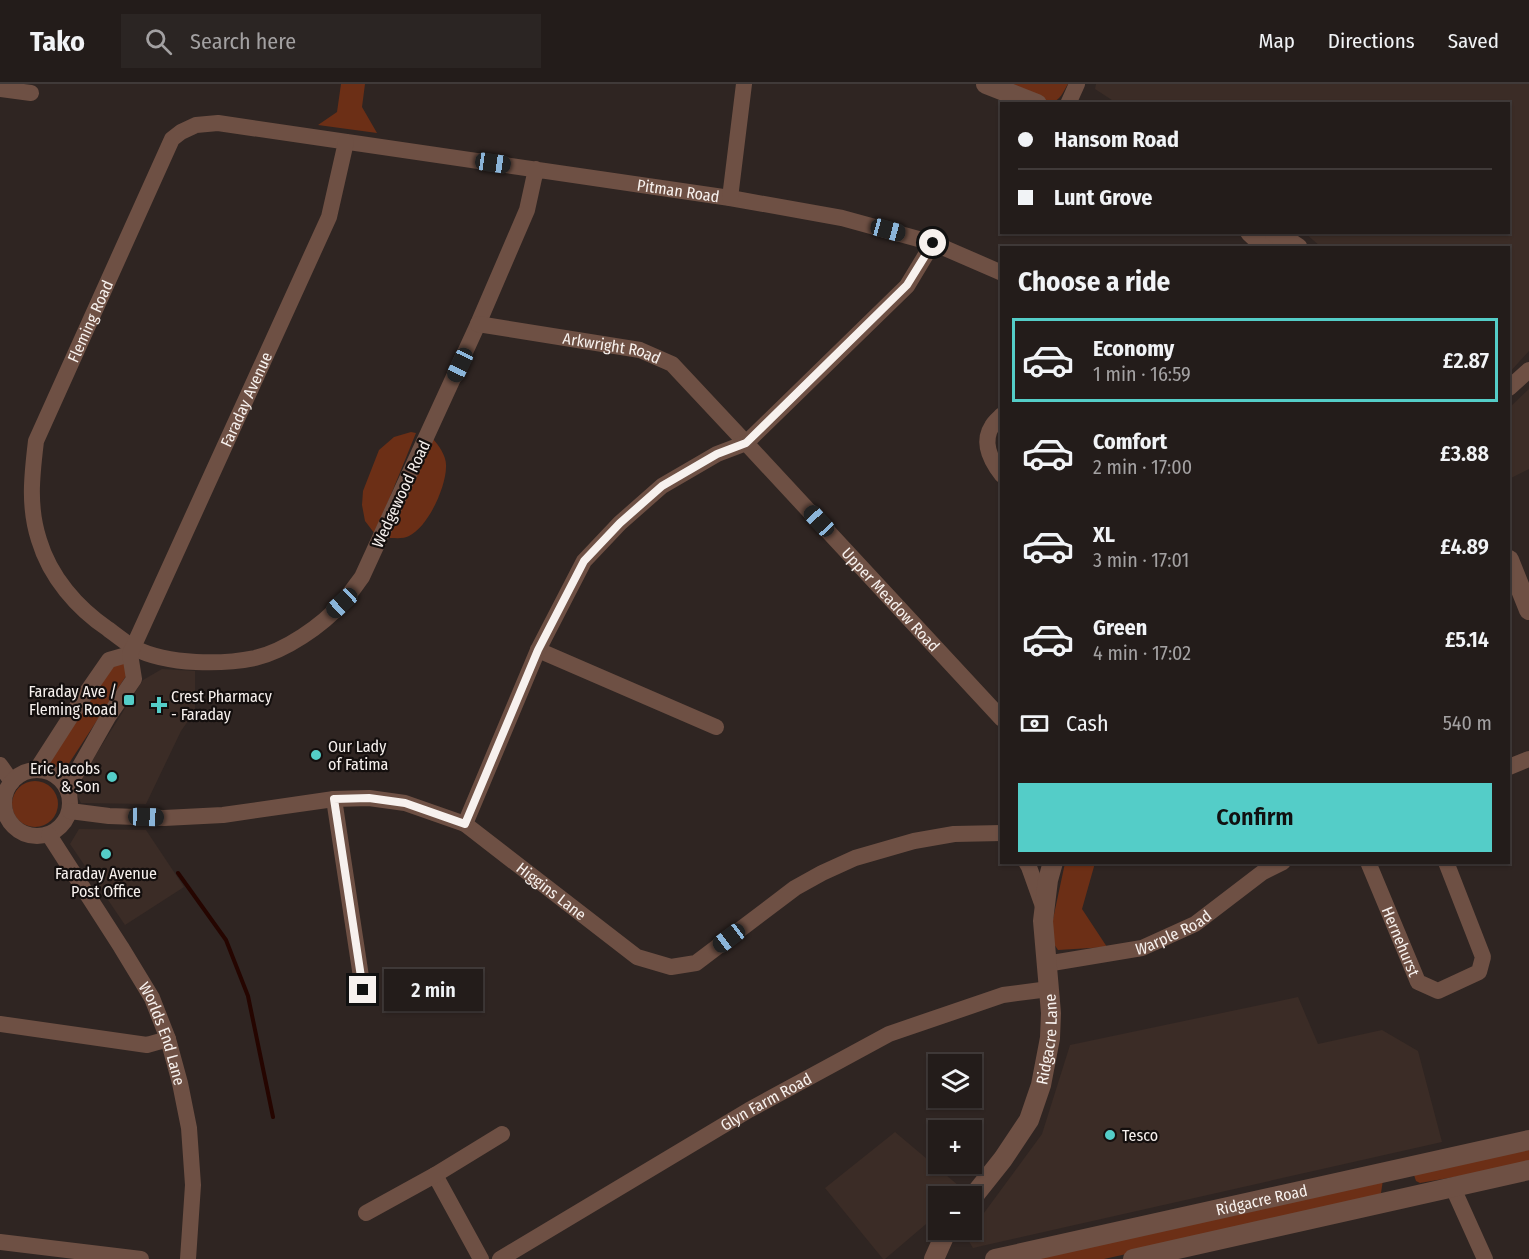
<!DOCTYPE html>
<meta charset="utf-8">
<style>
:root{--surface:#231c1a;--page:#2b2523;--text:#f1f3f6;--muted:#a3a1a2;--line:#403a39;--accent:#54cdc8}
body{margin:0;font-family:"Fira Sans Condensed",sans-serif;background:var(--page);color:var(--text);height:100vh;display:flex;flex-direction:column;font-size:22px;white-space:nowrap}
*{box-sizing:border-box;margin:0}
p{font-size:20px;color:var(--muted)}
.icon{flex:none;width:33px;height:33px;fill:none;stroke:currentColor;stroke-width:2;stroke-linecap:round;stroke-linejoin:round}
.map{position:relative;flex:1;overflow:hidden}
.panel{position:absolute;left:1000px;top:162px;width:510px;height:618px;display:flex;flex-direction:column;background:var(--surface);border-radius:0px;box-shadow:0 2px 4px #0004,0 0 0 2px var(--line)}
.panel>*{flex:none}
.guide{position:absolute;left:1000px;top:18px;width:510px;height:132px;border-radius:0px;box-shadow:0 2px 4px #0004,0 0 0 2px var(--line);display:grid;align-content:center;height:132px;padding:0 18px;background:var(--surface)}
.fabs{position:absolute;left:928px;top:970px;display:grid;gap:12px}
.fabs a{display:grid;place-items:center;width:54px;height:54px;border-radius:0px;background:var(--surface);box-shadow:0 2px 4px #0004,0 0 0 2px var(--line);font-size:30px}
.end{position:absolute;width:27px;height:27px;margin:-14px;border:8px solid #f7f1ee;background:#111;box-shadow:0 0 0 3px #111}
.from{border-radius:50%}
.bubble{position:absolute;height:42px;border-radius:0px;background:var(--surface);box-shadow:0 2px 4px #0004,0 0 0 2px var(--line);font-size:20px;font-weight:600;line-height:42px;text-align:center}
.car{position:absolute;width:18px;height:36px;margin:-18px -9px;border-radius:8px;box-shadow:0 0 4px 2px #0007;background:linear-gradient(#222 24%,#8ab4d8 0 40%,#222 0 76%,#8ab4d8 0 86%,#222 0)}
.guide b{display:flex;align-items:center;gap:21px;height:57px;font-size:22px}
.guide b+b{border-top:2px solid var(--line)}
.guide i{width:15px;height:15px;background:var(--text)}
ul{padding:0;list-style:none}
li{display:flex;align-items:center;gap:18px;height:84px;margin:0 12px 9px;padding:0 6px;border:3px solid transparent;border-radius:0px}
li div{flex:1}
li b{display:block;font-size:22px}
li em{font-style:normal;font-weight:600}
li.on{border-color:var(--accent)}
li>.icon{width:54px;height:54px;stroke-width:1.5}
h2{padding:0 18px;font-size:27px;line-height:72px}
.pay{display:flex;align-items:center;gap:15px;height:66px;padding:0 18px;font-size:22px}
.pay p{margin-inline-start:auto}
.cta{display:flex;gap:12px;margin-top:auto;padding:12px 18px}
.cta a{flex:1;height:69px;border-radius:0px;background:var(--accent);color:#111;font-size:24px;font-weight:600;line-height:69px;text-align:center}
header{display:flex;align-items:center;gap:36px;box-sizing:border-box;height:84px;padding:0 30px;background:var(--surface);border-bottom:2px solid var(--line)}
header strong{font-size:28px}
nav{display:flex;gap:33px;margin-inline-start:auto;font-size:21px}
.search{width:420px;height:54px;background:var(--page);display:flex;align-items:center;gap:15px;box-sizing:border-box;padding:0 21px;border-radius:0px;color:var(--muted);font-size:22px}
.map>svg:first-child{display:block}
</style>
<header>
<strong>Tako</strong>
<div class="search"><svg class="icon" aria-label="search" viewBox="0 0 24 24"><circle cx="10" cy="10" r="6"/><path d="M15 15l6 6"/></svg>Search here</div>
<nav><a>Map</a><a>Directions</a><a>Saved</a></nav>
</header>
<div class="map">
<svg width="1529" height="1175" viewBox="0 0 1529 1175">
<rect width="100%" height="100%" fill="#2f2522"/>
<path fill="#3b2c26" d="M1096,0H1529V267L1509,289V164L1321,163L1305,149L1509,148V20H1118L1095,5Z
M1529,305V385L1509,395V327L1510,323Z
M162,585L195,587V627L181,647L146,720L81,719L74,705L143,596Z
M79,745L146,746L184,803L125,841L70,760Z
M1298,913L1318,960L1382,946L1418,967L1442,1058L973,1164L965,1151L969,1146H972V1143L981,1133L1042,1050L1070,961Z
M895,1048L965,1107L958,1113H939V1129L885,1175H883L825,1104Z"/>
<path fill="#6c2f16" d="M341,0H365L362,23L377,49L318,41L337,28Z
M1000,0H1068C1063,8 1060,17 1051,18Z
M411,348L416,349L375,450L365,437L362,421L363,407L379,366L394,353Z
M432,354C439,361 447,373 446,383C446,403 428,443 409,452C404,455 396,454 390,454L388,446Z
M124,575L128,589L64,687L47,678L116,578Z
M12 720a23 23 0 1 1 46 0a23 23 0 1 1-46 0Z
M1065,779H1095L1082,825L1107,863L1058,866L1052,857L1053,835Z
M1529,1063V1080L1420,1099L1416,1097L1414,1091Z
M1383,1096L1381,1109L1370,1116L1104,1175H1026Z"/>
<g fill="none" stroke-linecap="round" stroke-linejoin="round">
<path stroke="#250500" stroke-width="4" d="M178,789L226,856L248,912L273,1033"/>
<g stroke="#6e5044" stroke-width="16">
<path d="M0,5L31,9"/>
<path d="M1068,20L1077,0"/>
<path id="s1" d="M536,85L527,126L478,240L362,493C356,501 350,510 343,518C322,542 285,567 255,574C235,578 216,579 196,578C176,577 152,573 134,564C125,558 116,551 108,545C77,524 50,493 39,456C28,422 32,391 36,357L172,55L181,48L196,41L218,39L730,114L842,134L933,159L1002,189"/>
<path d="M730,114L744,0"/>
<path id="s2" d="M478,240L640,266L672,280L746,359L907,202L933,159"/>
<path d="M1509,304L1529,286"/>
<path d="M1002,331C999,334 994,338 992,342C981,359 991,377 1002,391"/>
<path d="M538,566L716,643"/>
<path d="M0,681L12,698"/>
<path d="M1509,683L1529,675"/>
<path d="M37,685L82,615L109,576L130,570"/>
<circle cx="37" cy="719" r="33"/>
<path id="s3" d="M67,705L108,633L134,595L130,570L329,133L346,58"/>
<path d="M334,715L363,906"/>
<path id="s4" d="M70,727L109,732L164,734L223,731L334,715L369,714L405,719L465,740L637,873L671,883L696,879L795,804L822,789L855,774L914,757L954,750L1002,749"/>
<path id="s5" d="M465,740L538,566L584,477L620,439L662,402L717,370L746,359L1002,635"/>
<path id="s6" d="M49,751L121,863L152,914L168,955L180,999L189,1044L193,1101L188,1175"/>
<path d="M1026,778L1029,783L1044,825"/>
<path id="s7" d="M1368,778L1418,898L1438,907L1479,888L1483,873L1446,778"/>
<path id="s8" d="M1046,880L1142,864L1195,840L1263,788L1283,778"/>
<path d="M0,940L147,961L168,955"/>
<path d="M435,1091L481,1175"/>
<path d="M1453,1104L1485,1175"/>
<path d="M366,1129L435,1091L502,1050"/>
<path d="M0,1158L141,1175"/>
<path id="s9" d="M500,1175L749,1026L889,950L1003,911L1049,905"/>
</g>
<g stroke="#6e5044" stroke-width="20">
<path d="M986,0L1037,20"/>
<path d="M1250,148L1267,164"/>
<path d="M1274,148L1298,164"/>
<path d="M1509,476L1529,526"/>
<path id="s10" d="M972,1114L1003,1075L1029,1036L1041,1001L1050,954L1051,929L1043,837L1048,796L1053,778"/>
<path d="M934,1175L947,1146"/>
<path id="s11" d="M995,1175L1529,1056"/>
<path d="M1133,1175L1529,1086"/>
</g>
</g>
<g fill="none" stroke-linecap="round" stroke-linejoin="round">
<path stroke="#f7f1ee" stroke-width="8" d="M363,906L334,715L369,714L405,719L465,740L538,566L584,477L620,439L662,402L717,370L746,359L907,201L933,159"/>
</g>
<g fill="#54cdc8" stroke="#140f0e" stroke-width="2">
<rect x="123" y="610" width="12" height="12" rx="3"/>
<path d="M156 612h6v6h6v6h-6v6h-6v-6h-6v-6h6z"/>
<circle cx="316" cy="671" r="6"/>
<circle cx="112" cy="693" r="6"/>
<circle cx="106" cy="770" r="6"/>
<circle cx="1110" cy="1051" r="6"/>
</g>
<g text-anchor="middle" dominant-baseline="central" stroke-width="4.5" stroke-linejoin="round" paint-order="stroke">
<g font-size="16" fill="#f7f1ee" stroke="#140f0e">
<text stroke="none"><textPath href="#s1" startOffset="1798">Pitman Road</textPath></text>
<text stroke="none"><textPath href="#s1" startOffset="1083">Fleming Road</textPath></text>
<text stroke="none"><textPath href="#s2" startOffset="136">Arkwright Road</textPath></text>
<text stroke="none"><textPath href="#s3" startOffset="434">Faraday Avenue</textPath></text>
<text transform="translate(401 410) rotate(-65)">Wedgewood Road</text>
<text stroke="none"><textPath href="#s5" startOffset="705">Upper Meadow Road</textPath></text>
<text stroke="none"><textPath href="#s4" startOffset="510">Higgins Lane</textPath></text>
<text stroke="none"><textPath href="#s8" startOffset="132">Warple Road</textPath></text>
<text stroke="none"><textPath href="#s7" startOffset="86">Hernehurst</textPath></text>
<text stroke="none"><textPath href="#s6" startOffset="230">Worlds End Lane</textPath></text>
<text stroke="none"><textPath href="#s10" startOffset="180">Ridgacre Lane</textPath></text>
<text stroke="none"><textPath href="#s9" startOffset="309">Glyn Farm Road</textPath></text>
<text stroke="none"><textPath href="#s11" startOffset="273">Ridgacre Road</textPath></text>
</g>
<g font-size="16" fill="#f7f1ee" stroke="#140f0e" text-anchor="start">
<text x="117" y="607" text-anchor="end">Faraday Ave /<tspan x="117" dy="18">Fleming Road</tspan></text>
<text x="171" y="612">Crest Pharmacy<tspan x="171" dy="18">- Faraday</tspan></text>
<text x="328" y="662">Our Lady<tspan x="328" dy="18">of Fatima</tspan></text>
<text x="100" y="684" text-anchor="end">Eric Jacobs<tspan x="100" dy="18">&amp; Son</tspan></text>
<text x="106" y="789" text-anchor="middle">Faraday Avenue<tspan x="106" dy="18">Post Office</tspan></text>
<text x="1122" y="1051">Tesco</text>
</g>
</g>
</svg>
<div class="fabs">
<a><svg class="icon" aria-label="layers" viewBox="0 0 24 24"><path d="M12 4l9 5-9 5-9-5zM3 14l9 5 9-5"/></svg></a>
<a>+</a>
<a>−</a>
</div>
<i class="end from" style="left:933px;top:159px"></i>
<i class="end" style="left:363px;top:906px"></i>
<div class="bubble" style="left:384px;top:885px;width:99px">2 min</div>
<i class="car" style="left:493px;top:79px;rotate:98deg"></i>
<i class="car" style="left:888px;top:146px;rotate:105deg"></i>
<i class="car" style="left:460px;top:281px;rotate:205deg"></i>
<i class="car" style="left:819px;top:437px;rotate:317deg"></i>
<i class="car" style="left:342px;top:519px;rotate:227deg"></i>
<i class="car" style="left:146px;top:733px;rotate:92deg"></i>
<i class="car" style="left:729px;top:854px;rotate:233deg"></i>
<div class="guide">
<b><i class="from"></i>Hansom Road</b>
<b><i></i>Lunt Grove</b>
</div>
<section class="panel">
<h2>Choose a ride</h2>
<ul>
<li class="on"><svg class="icon" aria-label="car" viewBox="0 0 24 24"><path d="M5 17H2v-5l4-1 3-4h7l3 4 3 1v5h-3M9 17h6M6 11h13"/><circle cx="7" cy="17" r="2"/><circle cx="17" cy="17" r="2"/></svg><div><b>Economy</b><p>1 min · 16:59</p></div><em>£2.87</em></li>
<li><svg class="icon" aria-label="car" viewBox="0 0 24 24"><path d="M5 17H2v-5l4-1 3-4h7l3 4 3 1v5h-3M9 17h6M6 11h13"/><circle cx="7" cy="17" r="2"/><circle cx="17" cy="17" r="2"/></svg><div><b>Comfort</b><p>2 min · 17:00</p></div><em>£3.88</em></li>
<li><svg class="icon" aria-label="car" viewBox="0 0 24 24"><path d="M5 17H2v-5l4-1 3-4h7l3 4 3 1v5h-3M9 17h6M6 11h13"/><circle cx="7" cy="17" r="2"/><circle cx="17" cy="17" r="2"/></svg><div><b>XL</b><p>3 min · 17:01</p></div><em>£4.89</em></li>
<li><svg class="icon" aria-label="car" viewBox="0 0 24 24"><path d="M5 17H2v-5l4-1 3-4h7l3 4 3 1v5h-3M9 17h6M6 11h13"/><circle cx="7" cy="17" r="2"/><circle cx="17" cy="17" r="2"/></svg><div><b>Green</b><p>4 min · 17:02</p></div><em>£5.14</em></li>
</ul>
<div class="pay"><svg class="icon" aria-label="cash" viewBox="0 0 24 24"><path d="M3 7h18v10H3z"/><circle cx="12" cy="12" r="2"/></svg>Cash<p>540 m</p></div>
<div class="cta"><a>Confirm</a></div>
</section>
</div>
